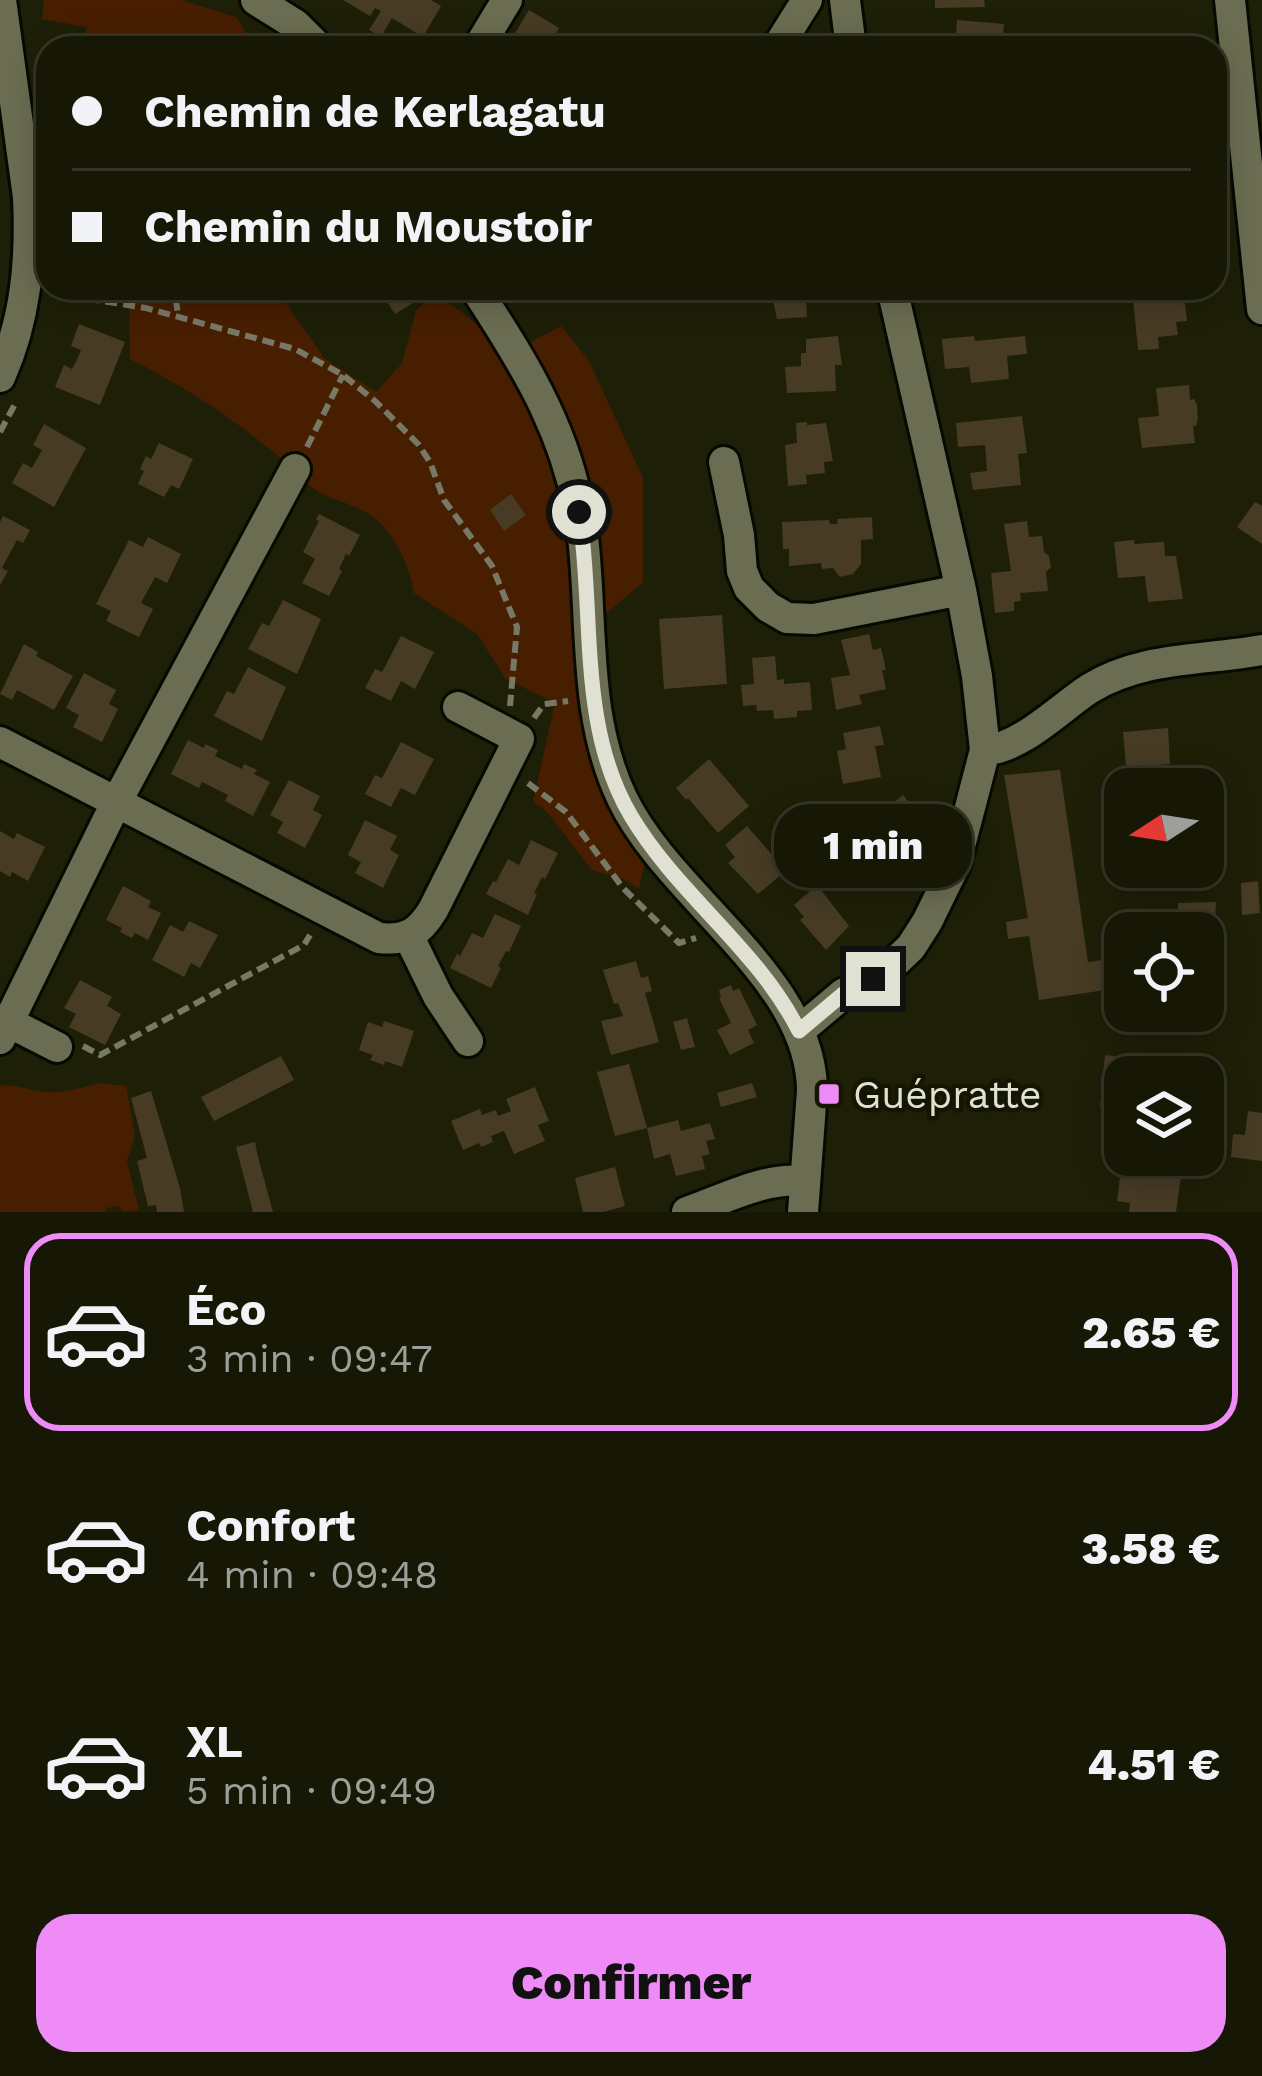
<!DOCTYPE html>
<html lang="fr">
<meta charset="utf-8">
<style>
:root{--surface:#161705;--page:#232413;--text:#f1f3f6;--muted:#9e9f9a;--line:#353627;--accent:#ef8bf7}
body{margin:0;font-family:"Work Sans",sans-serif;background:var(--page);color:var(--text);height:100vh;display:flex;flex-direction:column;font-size:45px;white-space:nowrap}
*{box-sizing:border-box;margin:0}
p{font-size:39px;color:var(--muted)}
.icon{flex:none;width:66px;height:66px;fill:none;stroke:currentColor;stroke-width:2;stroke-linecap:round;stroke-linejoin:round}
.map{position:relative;height:1212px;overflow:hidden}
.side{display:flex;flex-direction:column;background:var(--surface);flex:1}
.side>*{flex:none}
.banner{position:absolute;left:36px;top:36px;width:1191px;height:264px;border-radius:36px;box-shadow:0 6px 30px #0003,0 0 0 3px var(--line);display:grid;align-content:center;height:264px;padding:0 36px;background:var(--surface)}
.needle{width:78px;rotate:258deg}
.tools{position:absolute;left:1104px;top:768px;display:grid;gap:24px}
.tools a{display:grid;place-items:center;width:120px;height:120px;border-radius:24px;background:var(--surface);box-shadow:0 6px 30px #0003,0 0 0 3px var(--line);font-size:60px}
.end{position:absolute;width:54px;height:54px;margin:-27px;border:15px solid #e0e1d3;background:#111;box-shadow:0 0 0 6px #111}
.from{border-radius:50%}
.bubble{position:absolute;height:84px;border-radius:36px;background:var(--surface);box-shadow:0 6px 30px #0003,0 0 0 3px var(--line);font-size:39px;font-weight:800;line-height:84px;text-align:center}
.banner b{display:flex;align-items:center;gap:42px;height:114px;font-size:45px}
.banner b+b{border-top:3px solid var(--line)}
.banner i{width:30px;height:30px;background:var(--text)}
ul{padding:21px 0 0;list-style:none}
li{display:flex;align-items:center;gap:36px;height:198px;margin:0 24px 18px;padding:0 12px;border:6px solid transparent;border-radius:36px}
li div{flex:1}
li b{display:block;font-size:45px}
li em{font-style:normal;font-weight:800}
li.selected{border-color:var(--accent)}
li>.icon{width:108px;height:108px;stroke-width:1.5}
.action{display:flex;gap:24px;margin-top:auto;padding:24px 36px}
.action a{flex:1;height:138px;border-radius:36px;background:var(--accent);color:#111;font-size:48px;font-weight:800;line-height:138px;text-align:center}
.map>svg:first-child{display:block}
</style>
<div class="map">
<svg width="1262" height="1212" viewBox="0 0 1262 1212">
<rect width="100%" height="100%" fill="#1e1f07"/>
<path fill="#481e00" d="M44,0H181L236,17L256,48H80L87,27L42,19Z
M136,288H275L325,359L376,392L402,363L416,311L433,294C462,309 485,331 508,354L561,326L589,361L643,478V582L583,634L629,827L644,864L639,889L621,878L592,870L546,811L533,802L555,703L506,679L477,634L414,593C409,567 401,548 384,527C364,503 334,504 311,487C299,478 289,465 277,455C233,418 182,385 130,359L129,298Z
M100,1083L126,1086L135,1135L127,1161L139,1210L123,1212L118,1206L106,1208V1212H0V1086C18,1084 23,1089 39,1091C60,1095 80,1088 100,1083Z"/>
<path fill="#473b24" d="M343,0H431L441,6L423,37L392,18L381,37L369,30L381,11L375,8L370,16Z
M935,0H984L985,7L935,8Z
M529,10L559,28L548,48H506Z
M957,20L1004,24L1002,48H955Z
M378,288H422L426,295L395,314Z
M708,288H750L751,292L710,301Z
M1132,288H1168L1169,297L1184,296L1187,321L1176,322L1178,335L1158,337L1159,349L1138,350Z
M806,299L807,317L777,319L773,301Z
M79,324L125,342L100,405L55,387L64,365L72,369L77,360L81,350L71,346Z
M838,336L842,365H835L836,391L787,393L785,367L801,366V353H806V339Z
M974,336L975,341L1025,336L1027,354L1007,356L1009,379L971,383L969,367L945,369L942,339Z
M1189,385L1190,400L1194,399L1197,405L1198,419L1196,426H1193L1195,443L1142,448L1138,418L1159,416L1156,388Z
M1022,416L1027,453L1018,454L1021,485L973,490L970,473L987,471L985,445L958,447L956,423Z
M807,422V425L826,423L833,461L824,462L825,473L806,475L807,484L788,486L785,445L797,443L796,423Z
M44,424L86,448L54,507L12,483L23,463L32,468L42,450L33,445Z
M159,443L193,459L179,489L171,485L164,497L138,484L144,471L140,469L146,456L151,459Z
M511,494L526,515L504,531L490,510Z
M1255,502L1262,506V544L1237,527Z
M319,514L360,535L349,556L346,554L339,569L342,571L329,596L302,583L315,559L303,552L319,521L316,520Z
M3,516L30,530L23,543L17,540L2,568L8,571L0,585V522Z
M872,517L873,539L861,540V564L853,574L840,577L833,568L822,569L821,563L789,566V549H783L782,522L829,520L830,524H838L837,519Z
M1027,521L1029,537L1042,536L1044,552L1049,556L1051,567L1046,572L1048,591L1020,593L1021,601L1014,602V611L995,613L991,573L1011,571L1004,524Z
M148,537L181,554L167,583L155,577L141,603L153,609L139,637L106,621L111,611L96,604L129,540L143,547Z
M1134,540V544L1164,542L1165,556H1176L1183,599L1148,602L1145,576L1118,578L1114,542Z
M283,600L321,619L297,674L248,649L262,623L269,626Z
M722,615L727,684L664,689L659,619Z
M869,634L873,650L881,648L886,670H882L886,689L859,695L862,704L836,710L831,678L850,675L841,640Z
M401,636L434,652L415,689L401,681L391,701L365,688L375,669L382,672Z
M24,644L38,652L36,656L73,676L54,710L17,690L12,700L0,694Z
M775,656L777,680L784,679V684L810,682L812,710L797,711V717L774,719L773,710L757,711L756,705L743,706L741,685L754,684L752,658Z
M248,667L286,687L262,741L214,716L227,691L234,694Z
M84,673L116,690L109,704L118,709L102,742L73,727L79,715L66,708Z
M880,726L884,745L875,746L881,777L843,784L837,751L846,749L843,733Z
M1168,728L1170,764L1126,767L1123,732Z
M188,740L204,748L205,744L218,750L215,756L242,769L244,764L257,770L254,774L270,782L253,816L225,801L228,795L202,782L199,788L171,774Z
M401,742L434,759L415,795L401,788L391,807L365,794L375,775L382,778Z
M709,759L749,806L718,833L688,798L686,800L676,788Z
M1060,770L1088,962L1125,957V987L1039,1000L1029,936L1008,939L1006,922L1028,918L1004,775Z
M289,780L320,796L313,810L322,815L305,848L277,833L283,822L270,815Z
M903,795L914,809L907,815L927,839L898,863L876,837L884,831L873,819Z
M365,820L397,836L390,850L399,855L383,888L355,873L361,862L348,855Z
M747,826L774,857L772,860L783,873L758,894L728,863L735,857L725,845Z
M0,831L14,839L17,833L45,847L28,881L12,872L10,877L0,871Z
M531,840L558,853L545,879L542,877L534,893L537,894L528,915L486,894L493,881L496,882L508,859L519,865Z
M1258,881L1260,913L1242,915L1241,883Z
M817,885L849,926L826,950L800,920L804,917L794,905Z
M123,886L151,901L148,907L161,913L148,940L135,933L132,938L120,932L122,928L106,920Z
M1216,902L1215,920L1178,921V903Z
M495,914L521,926L509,952L506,951L498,966L501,968L491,988L450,968L457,954L460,956L472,933L483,938Z
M189,921L218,935L200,968L191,963L184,977L152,960L170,925L183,932Z
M636,961L641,978L648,976L652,991L645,993L659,1042L611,1055L601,1021L623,1016L618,1003L614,1004L603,970Z
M80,980L112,997L107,1006L121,1014L105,1045L69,1027L76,1014L64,1008Z
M731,985L733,991L739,988L757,1025L748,1030L754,1043L730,1055L717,1030L731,1023L719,998L721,997L719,990Z
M687,1018L695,1047L681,1050L673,1022Z
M384,1021L414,1031L402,1067L385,1061L384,1065L370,1060L373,1055L359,1050L368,1022L382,1027Z
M1105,1055L1129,1058L1128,1077H1125V1110L1100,1108Z
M281,1056L294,1080L214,1121L201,1097Z
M629,1064L647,1128L615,1136L597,1072Z
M752,1083L757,1097L721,1107L717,1093Z
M535,1087L549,1121L538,1125L545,1141L514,1154L504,1131L491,1136L493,1142L481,1147L479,1143L463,1150L451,1121L480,1109L482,1115L496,1110L498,1116L511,1111L506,1099Z
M151,1091L180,1188L184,1212H157L156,1205L148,1206L137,1161L147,1158L131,1098Z
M1248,1111L1262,1113V1161L1231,1157L1233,1134L1245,1135Z
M678,1120L681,1131L710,1123L715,1139L706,1141L710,1154L702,1156L705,1169L676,1176L670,1154L654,1159L647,1128Z
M255,1142L258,1157L273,1212H253L236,1147Z
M1137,1155H1184L1176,1212H1129L1130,1203L1117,1201L1120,1177L1133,1179Z
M615,1167L625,1206L603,1212H583L575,1178Z"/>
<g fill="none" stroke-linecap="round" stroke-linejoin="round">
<g stroke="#080900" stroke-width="36">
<path id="street" d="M256,0L296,25L319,48
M845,0L851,48
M1230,0L1262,309
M478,48L507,0
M777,48L807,0
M475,288C527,367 572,440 583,537C593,624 583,716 622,798C669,897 812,978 812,1091L803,1212
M0,377C26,319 31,260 28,197L1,0
M724,462L739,535L742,571L749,588L768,607L787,618L814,619L961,590
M0,742L379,938C406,941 419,933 433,910L519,739L458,707
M985,750C1020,749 1060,708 1089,689C1142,656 1203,661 1262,650
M409,937L438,996L468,1041
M8,1022L57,1047
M799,1031L843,994L873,979L891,966L911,947L927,922L955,865L985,750L977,676L961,590L892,288
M0,1039L116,803L295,469
M687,1212C725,1199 763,1177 805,1181"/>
</g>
<path stroke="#787965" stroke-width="6" stroke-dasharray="12 6" stroke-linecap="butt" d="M161,288L176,300L178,316
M52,293L146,308L295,349L343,375L375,401L418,444L430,462L444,500L492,566L517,627L510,706
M0,432L15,404
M307,447L343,375
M534,718L544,704L568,701
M528,783L566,812L623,888L679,943L696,938
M83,1046L100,1055L304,945L310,935"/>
<use href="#street" stroke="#6b6d52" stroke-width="30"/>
</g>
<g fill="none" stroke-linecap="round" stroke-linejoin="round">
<path stroke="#e0e1d3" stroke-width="15" d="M579,512C595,612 577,725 631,816C678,895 758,949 799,1031L843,994L873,979"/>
</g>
<rect fill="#ef8bf7" stroke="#151601" stroke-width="4.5" x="817" y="1082" width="24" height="24" rx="6"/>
<g text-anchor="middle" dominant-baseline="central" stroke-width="9" stroke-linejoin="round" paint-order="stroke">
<g font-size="39" fill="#e0e1d3" stroke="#151601" text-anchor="start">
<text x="853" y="1094">Guépratte</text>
</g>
</g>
</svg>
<div class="tools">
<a><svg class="needle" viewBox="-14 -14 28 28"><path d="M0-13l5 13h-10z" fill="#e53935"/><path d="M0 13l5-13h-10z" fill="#9e9f9a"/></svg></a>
<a><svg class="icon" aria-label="locate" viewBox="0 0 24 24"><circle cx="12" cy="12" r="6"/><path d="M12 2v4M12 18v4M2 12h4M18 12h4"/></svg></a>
<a><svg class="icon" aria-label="layers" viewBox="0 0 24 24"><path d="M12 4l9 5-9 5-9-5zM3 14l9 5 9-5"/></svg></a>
</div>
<i class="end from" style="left:579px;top:512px"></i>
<i class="end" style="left:873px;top:979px"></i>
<div class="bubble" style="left:774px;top:804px;width:198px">1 min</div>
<div class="banner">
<b><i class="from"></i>Chemin de Kerlagatu</b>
<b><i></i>Chemin du Moustoir</b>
</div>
</div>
<section class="side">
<ul>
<li class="selected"><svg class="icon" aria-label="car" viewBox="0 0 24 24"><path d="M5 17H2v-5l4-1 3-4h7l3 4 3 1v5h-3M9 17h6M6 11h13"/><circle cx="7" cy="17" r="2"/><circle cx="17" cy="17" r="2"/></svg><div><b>Éco</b><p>3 min · 09:47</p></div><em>2.65 €</em></li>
<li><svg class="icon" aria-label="car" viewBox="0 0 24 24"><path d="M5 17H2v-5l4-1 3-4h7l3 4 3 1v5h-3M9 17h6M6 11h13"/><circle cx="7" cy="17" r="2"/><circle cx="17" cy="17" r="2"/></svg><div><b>Confort</b><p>4 min · 09:48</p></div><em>3.58 €</em></li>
<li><svg class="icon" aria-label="car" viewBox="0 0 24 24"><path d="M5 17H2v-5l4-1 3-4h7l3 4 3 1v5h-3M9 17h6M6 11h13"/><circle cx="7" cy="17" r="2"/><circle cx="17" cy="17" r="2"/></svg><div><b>XL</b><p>5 min · 09:49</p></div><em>4.51 €</em></li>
</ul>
<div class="action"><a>Confirmer</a></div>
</section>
